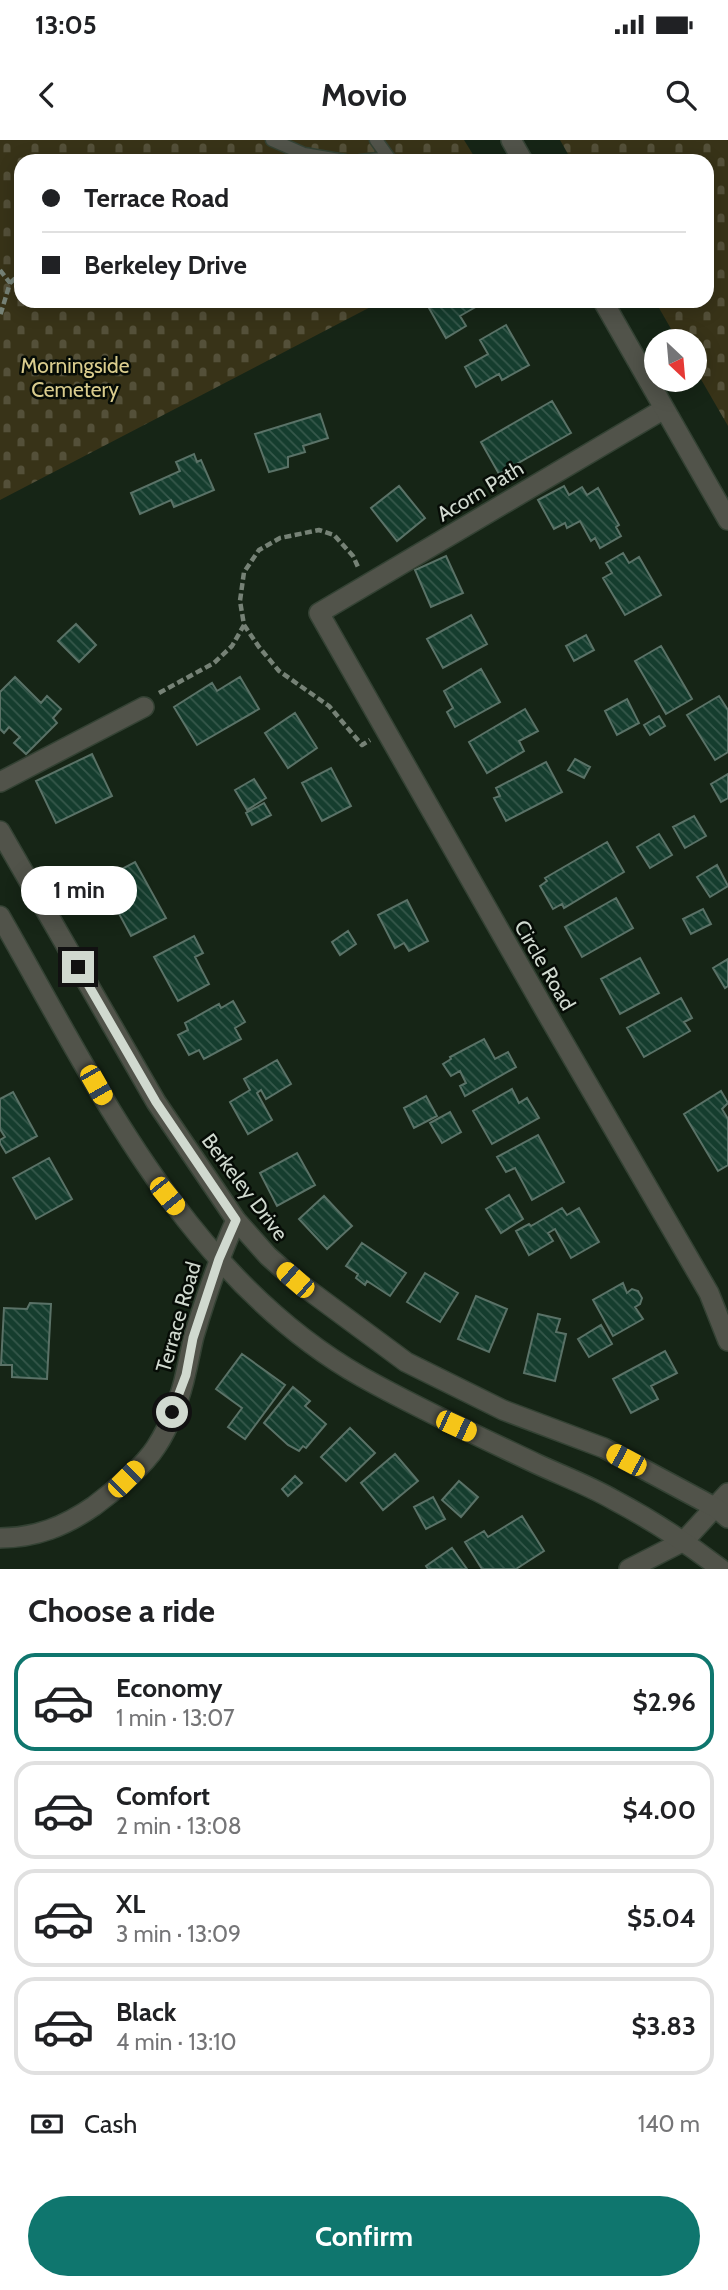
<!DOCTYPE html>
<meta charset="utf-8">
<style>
:root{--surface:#fff;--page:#f2f2f2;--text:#202124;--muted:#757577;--line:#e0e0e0;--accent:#0f766e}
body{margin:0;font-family:Cabin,sans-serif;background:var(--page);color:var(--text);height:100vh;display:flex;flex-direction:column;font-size:26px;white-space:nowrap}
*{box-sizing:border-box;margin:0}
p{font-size:23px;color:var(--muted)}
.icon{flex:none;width:38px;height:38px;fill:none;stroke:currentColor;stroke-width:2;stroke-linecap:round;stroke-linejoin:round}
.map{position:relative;height:1429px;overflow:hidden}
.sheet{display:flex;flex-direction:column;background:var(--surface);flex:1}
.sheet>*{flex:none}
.banner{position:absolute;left:14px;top:14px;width:700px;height:154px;border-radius:21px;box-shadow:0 4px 18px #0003;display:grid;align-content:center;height:154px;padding:0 28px;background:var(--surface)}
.needle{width:46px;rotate:154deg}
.controls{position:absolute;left:644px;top:189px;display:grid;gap:14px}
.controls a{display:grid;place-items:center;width:63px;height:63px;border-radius:50%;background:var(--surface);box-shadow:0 4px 18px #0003;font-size:35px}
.end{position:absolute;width:32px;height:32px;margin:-16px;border:9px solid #d0d9cf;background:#111;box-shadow:0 0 0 4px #111}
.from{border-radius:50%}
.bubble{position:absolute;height:49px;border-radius:24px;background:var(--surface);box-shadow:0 4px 18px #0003;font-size:23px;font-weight:700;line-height:49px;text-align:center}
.car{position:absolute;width:21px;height:42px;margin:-21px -10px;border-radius:9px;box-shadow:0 0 5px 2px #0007;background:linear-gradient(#f5c518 24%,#345 0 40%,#f5c518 0 76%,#345 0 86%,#f5c518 0)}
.banner b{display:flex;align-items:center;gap:24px;height:66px;font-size:26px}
.banner b+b{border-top:2px solid var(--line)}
.banner i{width:18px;height:18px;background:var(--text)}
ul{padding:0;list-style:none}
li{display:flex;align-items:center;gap:21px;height:98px;margin:0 14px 10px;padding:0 14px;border:4px solid var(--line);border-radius:21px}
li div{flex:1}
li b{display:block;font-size:26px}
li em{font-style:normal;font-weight:700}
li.current{border-color:var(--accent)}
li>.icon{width:63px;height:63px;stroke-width:1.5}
h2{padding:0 28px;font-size:32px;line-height:84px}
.pay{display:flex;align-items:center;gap:18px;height:77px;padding:0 28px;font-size:26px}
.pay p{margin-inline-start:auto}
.primary-button{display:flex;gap:14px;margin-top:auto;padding:14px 28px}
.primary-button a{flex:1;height:80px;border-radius:42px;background:var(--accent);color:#fff;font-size:28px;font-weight:700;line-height:80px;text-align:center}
.status{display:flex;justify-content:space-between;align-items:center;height:49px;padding:0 35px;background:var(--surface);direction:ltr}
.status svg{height:19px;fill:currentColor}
header{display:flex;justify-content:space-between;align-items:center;height:91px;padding:0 28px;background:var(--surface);font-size:32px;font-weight:700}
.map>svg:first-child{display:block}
</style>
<div class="status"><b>13:05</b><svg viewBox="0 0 49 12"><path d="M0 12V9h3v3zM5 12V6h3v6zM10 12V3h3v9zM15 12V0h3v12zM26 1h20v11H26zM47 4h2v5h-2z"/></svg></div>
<header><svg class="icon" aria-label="back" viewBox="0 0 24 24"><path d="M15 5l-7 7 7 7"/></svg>Movio<svg class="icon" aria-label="search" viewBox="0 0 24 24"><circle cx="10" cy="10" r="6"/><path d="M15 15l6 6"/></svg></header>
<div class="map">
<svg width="728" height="1429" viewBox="0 0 728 1429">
<defs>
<pattern id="cemetery-stones" width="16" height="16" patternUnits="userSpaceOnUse" patternTransform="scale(1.75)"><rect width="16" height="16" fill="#383318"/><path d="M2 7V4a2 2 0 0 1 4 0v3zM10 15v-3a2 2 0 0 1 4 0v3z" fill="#545039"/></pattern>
<pattern id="building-back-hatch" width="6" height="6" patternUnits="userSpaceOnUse" patternTransform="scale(1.75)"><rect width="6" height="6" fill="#153d2e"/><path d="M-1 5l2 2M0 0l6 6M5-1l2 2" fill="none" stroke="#36584b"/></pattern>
</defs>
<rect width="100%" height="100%" fill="#162516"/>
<path fill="url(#cemetery-stones)" d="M0,0H464L477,21H21V161H382L0,360Z
M560,0H728V286L695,229V201H678L655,161H707V21H572Z"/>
<path fill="url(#building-back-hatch)" stroke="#5a7267" stroke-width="2" d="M425,161H486L460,176L466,186L446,198Z
M506,185L529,225L502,240L499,234L476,247L465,227L488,214L480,200Z
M552,261L571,293L499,334L481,302Z
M320,274L328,298L303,306L305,312L288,317V327L269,332L255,294Z
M194,314L197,322L201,320L214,350L174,367L171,360L140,374L131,353L180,331L176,322Z
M399,346L425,378L397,401L371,368Z
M564,346L569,355L582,347L587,355L598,348L619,385L616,387L621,396L600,408L595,398L591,401L580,381L567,388L565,383L554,389L538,360Z
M623,413L629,423L639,417L661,455L625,475L603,438L612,433L606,423Z
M446,416L463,453L431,467L415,430Z
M471,475L487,504L443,528L427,499Z
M76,484L96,505L79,522L58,501Z
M586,495L594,510L574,521L566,506Z
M661,506L692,559L666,574L635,521Z
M481,529L500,562L455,587L447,572L453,568L444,551Z
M15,537L41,563L47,556L61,569L53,578L57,583L26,614L14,603L20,597L9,587L4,593L0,589V552Z
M240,537L259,569L197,605L174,567L212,543L217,551Z
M719,556L728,570V612L715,620L687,575Z
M627,559L639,583L617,595L605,571Z
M525,569L538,591L519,601L524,611L487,633L469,602Z
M295,573L317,608L288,628L265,593Z
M659,576L665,586L650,595L644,585Z
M92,614L112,656L56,683L36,641Z
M575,619L590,627L584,638L568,630Z
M546,622L562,652L506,681L494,658L500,656L496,648Z
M331,628L351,666L322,681L302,643Z
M728,634V658L721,662L711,644Z
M254,639L266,658L247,670L235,650Z
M264,663L271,675L252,685L246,673Z
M694,676L706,696L685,708L673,687Z
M659,694L672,715L650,728L637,707Z
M607,702L624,732L564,768L562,764L553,769L540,746L547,741L545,738Z
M135,722L166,778L131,796L101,740Z
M717,725L728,746L710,757L697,737Z
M616,758L633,788L582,817L565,787Z
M407,760L428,801L409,811L404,803L395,808L378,775Z
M703,769L711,784L691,794L683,779Z
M348,791L356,804L340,815L332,802Z
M194,796L203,813L195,817L209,844L178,861L154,817Z
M640,818L659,853L620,874L601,839Z
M728,819V846L725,848L713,828Z
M681,858L692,878L684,882L690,891L644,917L627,888Z
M233,861L245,882L235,888L241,899L204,919L199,910L189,915L178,895L188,890L185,883L219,864L221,868Z
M484,899L495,919L508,912L516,927L465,956L460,946L466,943L460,931L451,936L443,924L451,919L450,917Z
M277,920L291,944L266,959L261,950L257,953L272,980L248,994L230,962L250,950L244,939Z
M512,949L519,963L527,958L539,978L492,1004L473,971Z
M721,951L728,963L722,969L728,979V1025L718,1031L684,974Z
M13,952L37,996L6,1013L0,1003V1000L5,997L0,989V959Z
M426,956L437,976L414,988L404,968Z
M450,972L461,992L442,1003L430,983Z
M538,995L564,1042L532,1060L515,1028L506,1032L497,1017Z
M297,1013L315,1045L277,1066L260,1033Z
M49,1018L72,1059L36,1079L13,1038Z
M509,1055L523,1079L501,1093L486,1069Z
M324,1056L352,1086L327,1109L299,1079Z
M562,1068L567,1075L579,1068L599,1102L571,1118L555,1089L548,1093L553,1101L529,1115L516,1091L529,1084L531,1086Z
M362,1103L406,1133L390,1156L367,1141L365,1145L356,1138L358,1134L346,1126Z
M425,1133L458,1153L440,1182L407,1162Z
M623,1143L627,1153L632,1149L638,1151L642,1158L640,1164L635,1167L643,1179L613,1196L593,1160Z
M476,1156L507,1169L489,1212L458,1199Z
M30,1163L51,1164L47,1239L12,1237V1225H1L4,1168L27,1169Z
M538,1174L560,1179L556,1192L566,1194L555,1241L524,1233Z
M601,1185L612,1204L589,1217L578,1199Z
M665,1211L677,1233L651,1246L658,1259L631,1273L613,1239Z
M242,1214L285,1245L245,1299L228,1287L242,1268L216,1249Z
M293,1247L310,1261L305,1266L326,1284L306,1308L303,1306L299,1311L288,1305L264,1283Z
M350,1288L375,1313L346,1341L321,1317Z
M395,1314L418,1341L383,1370L361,1343Z
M295,1336L302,1343L288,1356L282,1349Z
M459,1341L478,1357L461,1377L442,1360Z
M433,1357L445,1379L426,1389L414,1367Z
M522,1376L544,1411L516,1429H482L465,1402L484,1391L488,1397Z
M452,1408L467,1429H428L426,1426Z"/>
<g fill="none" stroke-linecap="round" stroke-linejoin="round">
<g stroke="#344234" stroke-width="15">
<path id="service" d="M272,0L304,14L345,21
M376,0L391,21
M360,21L389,18"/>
</g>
<g stroke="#344234" stroke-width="22">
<path id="minor" d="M664,269L319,473L546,872L709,1153L728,1201
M0,642L144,567
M0,1398C36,1398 65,1386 94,1366C113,1352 144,1326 156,1307C170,1286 181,1256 186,1232C189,1220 191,1208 194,1196C206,1156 219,1118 236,1080
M629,1429L684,1401L728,1353"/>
</g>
<g stroke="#344234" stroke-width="22">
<path id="tertiary" d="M511,0L523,21
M603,161L728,380
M0,691L156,962L236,1080L268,1116L295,1140L406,1222L503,1270L604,1308L716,1368L728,1378
M0,776C96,944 186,1137 362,1237C419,1269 478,1296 537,1324C563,1336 590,1346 614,1360C652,1380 687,1403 721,1429"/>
</g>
<path stroke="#768276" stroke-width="4.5" stroke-dasharray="7 3.5" stroke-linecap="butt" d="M0,130L10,143L0,176
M10,143L21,133
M244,485L259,507L279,531L329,566L362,605L370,600
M159,553L214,523L232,506L244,485L240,461L244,432L259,410L280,398L319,390L334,395L353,416L358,427"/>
<use href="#service" stroke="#51534a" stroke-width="12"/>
<use href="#minor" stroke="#51534a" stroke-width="19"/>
<use href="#tertiary" stroke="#51534a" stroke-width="19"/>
</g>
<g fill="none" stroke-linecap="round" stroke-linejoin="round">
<path stroke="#d0d9cf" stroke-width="9" d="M78,827L156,962L236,1080L219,1119L193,1198L186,1235L172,1272"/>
</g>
<g text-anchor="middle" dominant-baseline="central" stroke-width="5" stroke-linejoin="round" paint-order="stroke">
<g font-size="21" fill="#d9cc8d" stroke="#060c06">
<text x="75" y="225">Morningside<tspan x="75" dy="24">Cemetery</tspan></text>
</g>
<g font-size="21" fill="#d0d9cf" stroke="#060c06">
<text transform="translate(480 351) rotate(-31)">Acorn Path</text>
<text transform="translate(545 825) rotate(60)">Circle Road</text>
<text transform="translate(245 1047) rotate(53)">Berkeley Drive</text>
<text transform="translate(178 1177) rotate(-74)">Terrace Road</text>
</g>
</g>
</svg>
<div class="controls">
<a><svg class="needle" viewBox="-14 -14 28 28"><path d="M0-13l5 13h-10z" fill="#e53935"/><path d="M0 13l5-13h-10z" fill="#757577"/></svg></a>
</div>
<i class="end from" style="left:172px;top:1272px"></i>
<i class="end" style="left:78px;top:827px"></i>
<div class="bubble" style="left:21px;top:726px;width:116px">1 min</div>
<i class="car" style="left:96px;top:945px;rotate:150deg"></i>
<i class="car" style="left:167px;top:1056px;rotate:141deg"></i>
<i class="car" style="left:295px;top:1140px;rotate:311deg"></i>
<i class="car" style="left:456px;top:1286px;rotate:115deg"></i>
<i class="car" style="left:626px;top:1320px;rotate:298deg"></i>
<i class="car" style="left:126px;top:1339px;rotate:45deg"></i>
<div class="banner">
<b><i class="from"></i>Terrace Road</b>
<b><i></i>Berkeley Drive</b>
</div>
</div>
<section class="sheet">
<h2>Choose a ride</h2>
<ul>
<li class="current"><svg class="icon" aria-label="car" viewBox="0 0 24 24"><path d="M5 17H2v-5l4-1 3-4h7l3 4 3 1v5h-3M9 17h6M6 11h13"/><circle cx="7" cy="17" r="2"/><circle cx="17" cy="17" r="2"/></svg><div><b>Economy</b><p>1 min · 13:07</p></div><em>$2.96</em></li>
<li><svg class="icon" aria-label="car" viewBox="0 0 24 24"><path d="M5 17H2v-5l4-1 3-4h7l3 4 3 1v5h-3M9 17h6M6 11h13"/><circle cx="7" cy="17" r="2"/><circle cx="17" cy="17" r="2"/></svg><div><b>Comfort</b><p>2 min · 13:08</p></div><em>$4.00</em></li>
<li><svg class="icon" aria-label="car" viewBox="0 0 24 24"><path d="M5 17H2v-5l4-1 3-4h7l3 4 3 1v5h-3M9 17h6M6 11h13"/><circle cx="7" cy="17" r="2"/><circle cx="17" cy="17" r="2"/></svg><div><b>XL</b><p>3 min · 13:09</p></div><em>$5.04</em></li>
<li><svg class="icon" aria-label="car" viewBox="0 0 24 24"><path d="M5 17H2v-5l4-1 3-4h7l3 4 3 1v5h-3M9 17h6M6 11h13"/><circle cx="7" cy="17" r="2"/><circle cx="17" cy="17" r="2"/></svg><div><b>Black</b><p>4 min · 13:10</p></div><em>$3.83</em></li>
</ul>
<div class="pay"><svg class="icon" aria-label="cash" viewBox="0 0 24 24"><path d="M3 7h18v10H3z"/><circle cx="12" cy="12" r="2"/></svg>Cash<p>140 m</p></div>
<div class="primary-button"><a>Confirm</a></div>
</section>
